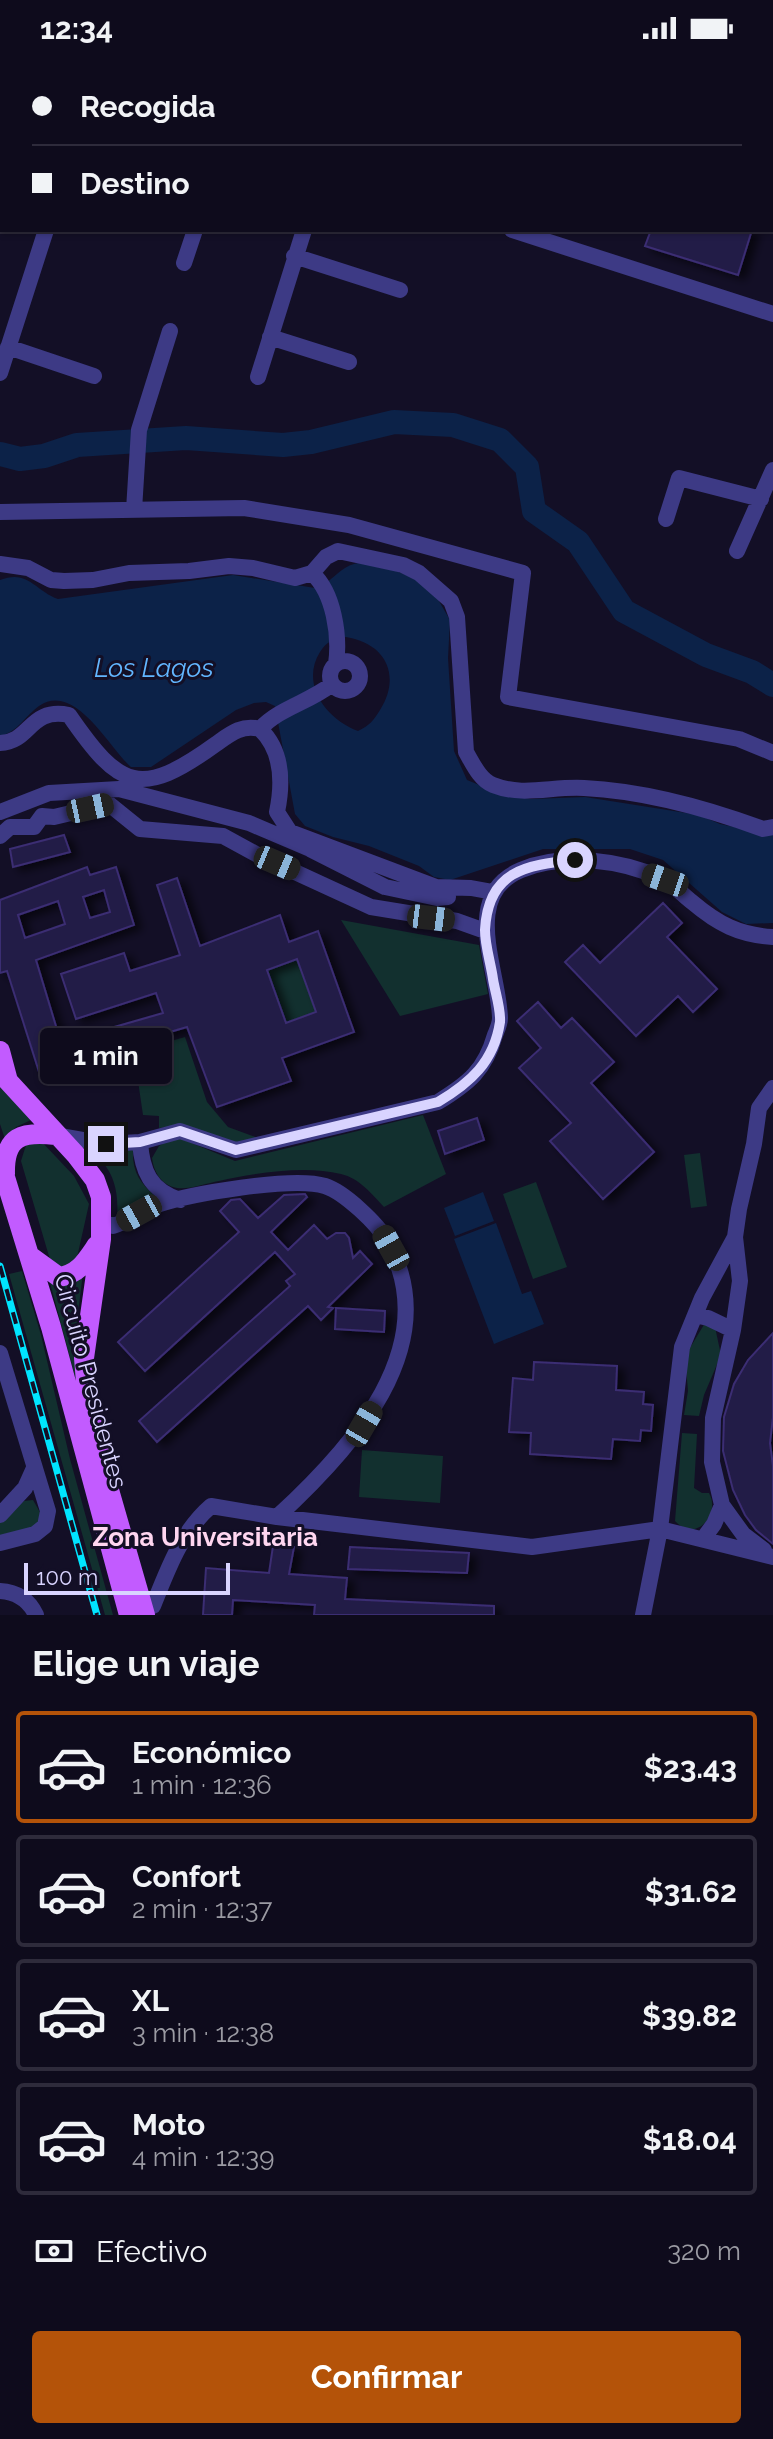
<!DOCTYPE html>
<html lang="es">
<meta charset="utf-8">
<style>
:root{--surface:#0e0b1c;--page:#1c1929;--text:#f1f3f6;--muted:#9b9ba3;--line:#2e2b3b;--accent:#b45309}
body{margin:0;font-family:Raleway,sans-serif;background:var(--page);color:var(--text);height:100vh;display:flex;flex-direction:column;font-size:30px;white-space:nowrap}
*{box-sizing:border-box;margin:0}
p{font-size:26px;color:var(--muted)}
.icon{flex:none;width:44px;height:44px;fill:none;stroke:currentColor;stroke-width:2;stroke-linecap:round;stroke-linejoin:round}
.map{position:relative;height:1559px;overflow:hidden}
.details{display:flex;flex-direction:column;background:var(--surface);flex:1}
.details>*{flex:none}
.banner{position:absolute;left:0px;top:0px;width:774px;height:176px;box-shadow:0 2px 6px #0004,0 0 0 2px var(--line);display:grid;align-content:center;height:176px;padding:0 32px;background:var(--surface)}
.scale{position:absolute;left:24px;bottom:20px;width:206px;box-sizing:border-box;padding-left:8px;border:4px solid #d9d4ff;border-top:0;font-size:22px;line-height:28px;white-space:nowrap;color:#d9d4ff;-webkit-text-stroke:6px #130f26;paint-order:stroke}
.end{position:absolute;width:36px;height:36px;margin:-18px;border:10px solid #d9d4ff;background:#111;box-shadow:0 0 0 4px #111}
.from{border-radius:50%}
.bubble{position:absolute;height:56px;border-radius:8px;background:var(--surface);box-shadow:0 2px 6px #0004,0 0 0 2px var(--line);font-size:26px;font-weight:700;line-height:56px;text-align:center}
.car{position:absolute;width:24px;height:48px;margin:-24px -12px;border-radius:10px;box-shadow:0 0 6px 2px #0007;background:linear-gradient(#222 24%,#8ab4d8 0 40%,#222 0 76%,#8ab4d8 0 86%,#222 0)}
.banner b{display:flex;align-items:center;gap:28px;height:76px;font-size:30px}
.banner b+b{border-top:2px solid var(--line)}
.banner i{width:20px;height:20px;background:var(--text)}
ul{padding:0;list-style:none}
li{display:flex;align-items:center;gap:24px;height:112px;margin:0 16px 12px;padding:0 16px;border:4px solid var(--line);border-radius:8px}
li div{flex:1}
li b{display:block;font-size:30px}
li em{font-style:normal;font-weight:700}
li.on{border-color:var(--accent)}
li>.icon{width:72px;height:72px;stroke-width:1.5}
h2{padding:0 32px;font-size:36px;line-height:96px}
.pay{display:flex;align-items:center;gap:20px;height:88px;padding:0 32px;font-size:30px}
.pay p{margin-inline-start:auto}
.primary-button{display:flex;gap:16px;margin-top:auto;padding:16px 32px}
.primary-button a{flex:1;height:92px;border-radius:8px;background:var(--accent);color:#fff;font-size:32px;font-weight:700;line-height:92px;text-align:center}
.status{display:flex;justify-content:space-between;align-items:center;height:56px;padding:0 40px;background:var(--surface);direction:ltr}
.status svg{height:22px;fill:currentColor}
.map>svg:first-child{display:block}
</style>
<div class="status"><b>12:34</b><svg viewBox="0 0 49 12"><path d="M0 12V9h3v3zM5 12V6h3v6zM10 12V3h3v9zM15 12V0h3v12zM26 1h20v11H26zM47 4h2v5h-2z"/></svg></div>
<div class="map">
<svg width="773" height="1559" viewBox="0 0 773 1559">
<defs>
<filter id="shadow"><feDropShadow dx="7" dy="4" stdDeviation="4" flood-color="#0009"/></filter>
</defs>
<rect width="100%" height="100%" fill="#130f26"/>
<path fill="#12302f" d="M341,864L479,889L488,938L400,960Z
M297,903L316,956L286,967L267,914Z
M185,981L207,1046L228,1071L261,1083L234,1089L180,1070L159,1072V1060L143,1059L138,1025L75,1012Z
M0,1027L31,1064L16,1071L5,1083L0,1068Z
M423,1059L446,1118L384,1151C372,1138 359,1122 341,1118C304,1109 256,1117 219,1125C207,1127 189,1134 177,1132C161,1129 154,1116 152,1102L159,1090L170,1083H182L235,1105Z
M41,1085L74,1120L89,1148L76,1206L61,1214L51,1207L21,1105L27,1086Z
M133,1094C132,1116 140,1127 156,1141L142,1144L117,1161C119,1135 114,1115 94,1097Z
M700,1097L707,1150L691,1152L684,1099Z
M536,1126L567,1211L533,1223L503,1138Z
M22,1215L41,1279L70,1403L113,1559H105L9,1218Z
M83,1217L75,1281L77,1328L49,1223Z
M705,1267L715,1271L721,1299L704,1339L699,1360L684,1359L688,1335L685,1300Z
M682,1377L697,1378L694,1432L702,1437H709C721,1458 696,1488 675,1465Z
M362,1394L443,1400L440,1447L359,1441Z
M33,1444L41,1458L36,1471L0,1480V1466L24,1445Z"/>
<path fill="#0c2248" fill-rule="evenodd" d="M359,507L396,515L414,522L436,540L450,564L448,602L454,695L467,724L504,739L531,743L585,741L699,759L720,768L773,779V867L746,868L722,856L663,804L630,793H543L450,824L434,821L419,810L369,790L333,781L305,770L295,758L275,650L266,646L254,647L236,654L151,711H131C109,692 75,625 39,650C25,660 18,676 0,680V524C28,513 34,534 58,543L233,519L315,532C334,526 340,509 359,507ZM346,581C385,587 402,619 380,654C374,664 369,670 358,675C326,663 300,628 320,596C327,585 333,583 346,581Z
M483,1136L494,1165L455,1180L444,1152Z
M496,1167L522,1238L531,1235L544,1268L494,1288L454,1183Z"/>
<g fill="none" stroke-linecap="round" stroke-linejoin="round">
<path stroke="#0c2248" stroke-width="24" d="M0,398L20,403L44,400L77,389L186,382L283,389L311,386L394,366L453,369L500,384L527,411L534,455L578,486L624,555L706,599L752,616L773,629"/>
</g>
<path fill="#241b47" stroke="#3b2d73" stroke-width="2" fill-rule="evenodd" filter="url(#shadow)" d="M651,174H752L738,219L645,190Z
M64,779L70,796L13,811L10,793Z
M87,811L90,819L116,811L134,869L36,904L68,1010L40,1019L7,915L0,917V844ZM104,834L110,856L90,862L83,841ZM58,845L65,868L25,882L18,859Z
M177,822L200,890L280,859L289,886L318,875L354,976L282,1002L291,1025L217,1051L187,971L88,1000L83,980L163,957L156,937L76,963L61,918L124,897L130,915L180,899L157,829ZM297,903L316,956L286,967L267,914Z
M663,847L682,867L667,881L717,933L693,956L678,940L636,980L565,906L583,889L600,907Z
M538,946L561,972L572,962L614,1006L591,1027L654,1096L603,1143L550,1085L571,1067L519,1012L541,992L517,965Z
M477,1062L484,1084L445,1098L438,1075Z
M305,1138L307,1141L271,1176L288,1194L314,1169L327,1183L336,1177H345L349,1182L353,1202L360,1195L372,1208L328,1251L333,1252L321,1264L308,1250L157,1386L139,1365L290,1230L286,1225L295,1218L275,1196L145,1315L118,1286L239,1176L220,1155L231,1144L240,1143L258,1162L284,1139Z
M336,1252L385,1255L384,1276L335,1273Z
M773,1277V1361L770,1387L773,1410V1488L756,1474L745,1459L733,1434L723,1395L724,1361L734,1328L748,1304Z
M534,1306L617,1310L616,1334L644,1336L643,1348L653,1349L651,1375L641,1374L640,1385L613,1383L611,1403L530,1398L531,1377L509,1376L513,1322L533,1324Z
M273,1490L294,1491L289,1518L347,1522L345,1543L494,1550V1559H314L315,1549L233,1544L232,1559H203L206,1512L269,1517Z
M350,1491L469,1497L467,1517L348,1513Z"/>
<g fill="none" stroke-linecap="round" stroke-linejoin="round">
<path stroke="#3d3a85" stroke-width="16" d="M640,0L647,2
M239,2L240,0
M346,2L347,0
M416,2L417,0
M772,37L773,38
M512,174L773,258
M294,200L400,234
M184,207L195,174
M270,281L349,306
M8,291L94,320
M0,317L46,174
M258,321L304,174
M134,454L139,374L170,275
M0,456L244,452L349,469L523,517L508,641L739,683L773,697
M666,463L679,422L761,443
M737,495L773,414
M0,508L28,512L51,524L64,525L93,524L129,517L189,515L229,510L253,512L295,522L312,517L326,501L338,495L403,509L419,517L451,545L457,561L466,696C473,708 480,724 493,729C523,741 552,730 584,732C646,735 706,752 763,773L773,771
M312,517C334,537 340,580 336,608
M330 620a15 15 0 1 1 30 0a15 15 0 1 1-30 0Z
M260,673C279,652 310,646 332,628
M0,687C31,686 29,651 69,659C120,733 140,743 216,688C230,678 242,668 260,673C283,695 283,727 277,756L290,776L436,831L471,832L493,836
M0,756L49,737L119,733L249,767L310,793L385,831L437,842L448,841
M0,780L10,771H34L42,760L54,761L109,748L140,773L223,780L256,798L371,851L457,865L485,875
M56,1079L106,1088L140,1086L180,1075L236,1094L438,1046C469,1027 485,1014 495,979C497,974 500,968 500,962C499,915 460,839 521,814C563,796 623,804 663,823C673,828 683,839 692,846C718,868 739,879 773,881
M140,1086C142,1115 150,1134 180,1144
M102,1166L113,1170C128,1165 141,1155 157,1149C190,1138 293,1120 325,1130C344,1136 378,1168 387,1185C447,1290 350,1394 277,1461
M695,1259L708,1262L733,1274
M0,1297L48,1455L45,1470L35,1478L0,1487
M0,1459L25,1432L34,1412
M703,1483L714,1468L722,1449
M764,1494L743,1478L722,1449L712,1406L713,1362L733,1274L740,1225L735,1181L739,1153L754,1088L759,1052L773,1032
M0,1535C17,1536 29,1544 36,1559
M153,1550C168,1513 181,1476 211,1450L277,1461L532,1491L660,1473L773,1501
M643,1559L660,1473L682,1291L702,1242L735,1181"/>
<path stroke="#c25bff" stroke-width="20" d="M13,2L14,0
M0,37L2,32
M0,995L8,1025L76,1099L95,1124L101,1141V1183L84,1302L86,1326L107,1427L145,1559
M0,1105L51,1271L129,1559
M5,1118C4,1080 22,1075 56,1079
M30,1200L59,1221C79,1218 86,1205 97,1189"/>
<g stroke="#00e5ff" stroke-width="7">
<path id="rail" d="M0,1210L97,1559"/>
</g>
<use href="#rail" stroke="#130f26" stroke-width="4" stroke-dasharray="12" stroke-linecap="butt"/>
</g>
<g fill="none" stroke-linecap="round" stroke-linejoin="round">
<path stroke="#d9d4ff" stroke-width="10" d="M106,1088L140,1086L180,1075L236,1094L438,1046C470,1027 494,1006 500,966C501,953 495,936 493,923C491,908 485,890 485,874C488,815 525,809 575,804"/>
</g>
<g text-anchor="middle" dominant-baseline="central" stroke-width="6" stroke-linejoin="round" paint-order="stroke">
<g font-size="24" fill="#d9d4ff" stroke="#130f26">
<text transform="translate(91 1325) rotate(75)">Circuito Presidentes</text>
</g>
<g font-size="26" font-style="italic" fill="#62b6ff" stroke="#130f26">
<text x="154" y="612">Los Lagos</text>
</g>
<g font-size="26" font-weight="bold" fill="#ffd6f0" stroke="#130f26">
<text x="205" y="1481">Zona Universitaria</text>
</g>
</g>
</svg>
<div class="scale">100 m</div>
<i class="end from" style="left:575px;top:804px"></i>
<i class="end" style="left:106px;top:1088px"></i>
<div class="bubble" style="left:40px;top:972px;width:132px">1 min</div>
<i class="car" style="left:90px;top:752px;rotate:78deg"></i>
<i class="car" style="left:277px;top:807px;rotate:113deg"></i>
<i class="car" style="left:665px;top:824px;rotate:289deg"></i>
<i class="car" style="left:431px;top:862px;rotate:97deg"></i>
<i class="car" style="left:139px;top:1157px;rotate:241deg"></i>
<i class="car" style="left:391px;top:1192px;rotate:331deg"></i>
<i class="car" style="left:364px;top:1368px;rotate:30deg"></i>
<div class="banner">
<b><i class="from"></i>Recogida</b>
<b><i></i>Destino</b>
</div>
</div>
<section class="details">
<h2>Elige un viaje</h2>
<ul>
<li class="on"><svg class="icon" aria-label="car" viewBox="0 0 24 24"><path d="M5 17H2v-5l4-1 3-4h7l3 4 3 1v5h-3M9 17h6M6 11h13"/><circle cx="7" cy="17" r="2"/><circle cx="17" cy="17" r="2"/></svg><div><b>Económico</b><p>1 min · 12:36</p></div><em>$23.43</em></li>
<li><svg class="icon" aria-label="car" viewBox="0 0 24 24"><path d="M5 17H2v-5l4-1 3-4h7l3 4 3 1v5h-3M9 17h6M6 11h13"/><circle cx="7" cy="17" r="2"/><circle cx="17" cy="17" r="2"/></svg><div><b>Confort</b><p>2 min · 12:37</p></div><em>$31.62</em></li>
<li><svg class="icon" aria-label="car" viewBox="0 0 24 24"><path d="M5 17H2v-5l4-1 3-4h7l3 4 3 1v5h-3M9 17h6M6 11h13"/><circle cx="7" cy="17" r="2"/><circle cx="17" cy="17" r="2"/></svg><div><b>XL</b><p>3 min · 12:38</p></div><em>$39.82</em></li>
<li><svg class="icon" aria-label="car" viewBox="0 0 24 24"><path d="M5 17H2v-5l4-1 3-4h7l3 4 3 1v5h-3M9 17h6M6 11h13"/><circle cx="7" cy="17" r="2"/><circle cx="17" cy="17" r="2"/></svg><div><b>Moto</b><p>4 min · 12:39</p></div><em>$18.04</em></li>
</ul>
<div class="pay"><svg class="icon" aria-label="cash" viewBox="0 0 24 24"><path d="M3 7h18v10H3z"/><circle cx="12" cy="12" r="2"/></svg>Efectivo<p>320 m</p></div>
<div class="primary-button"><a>Confirmar</a></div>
</section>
